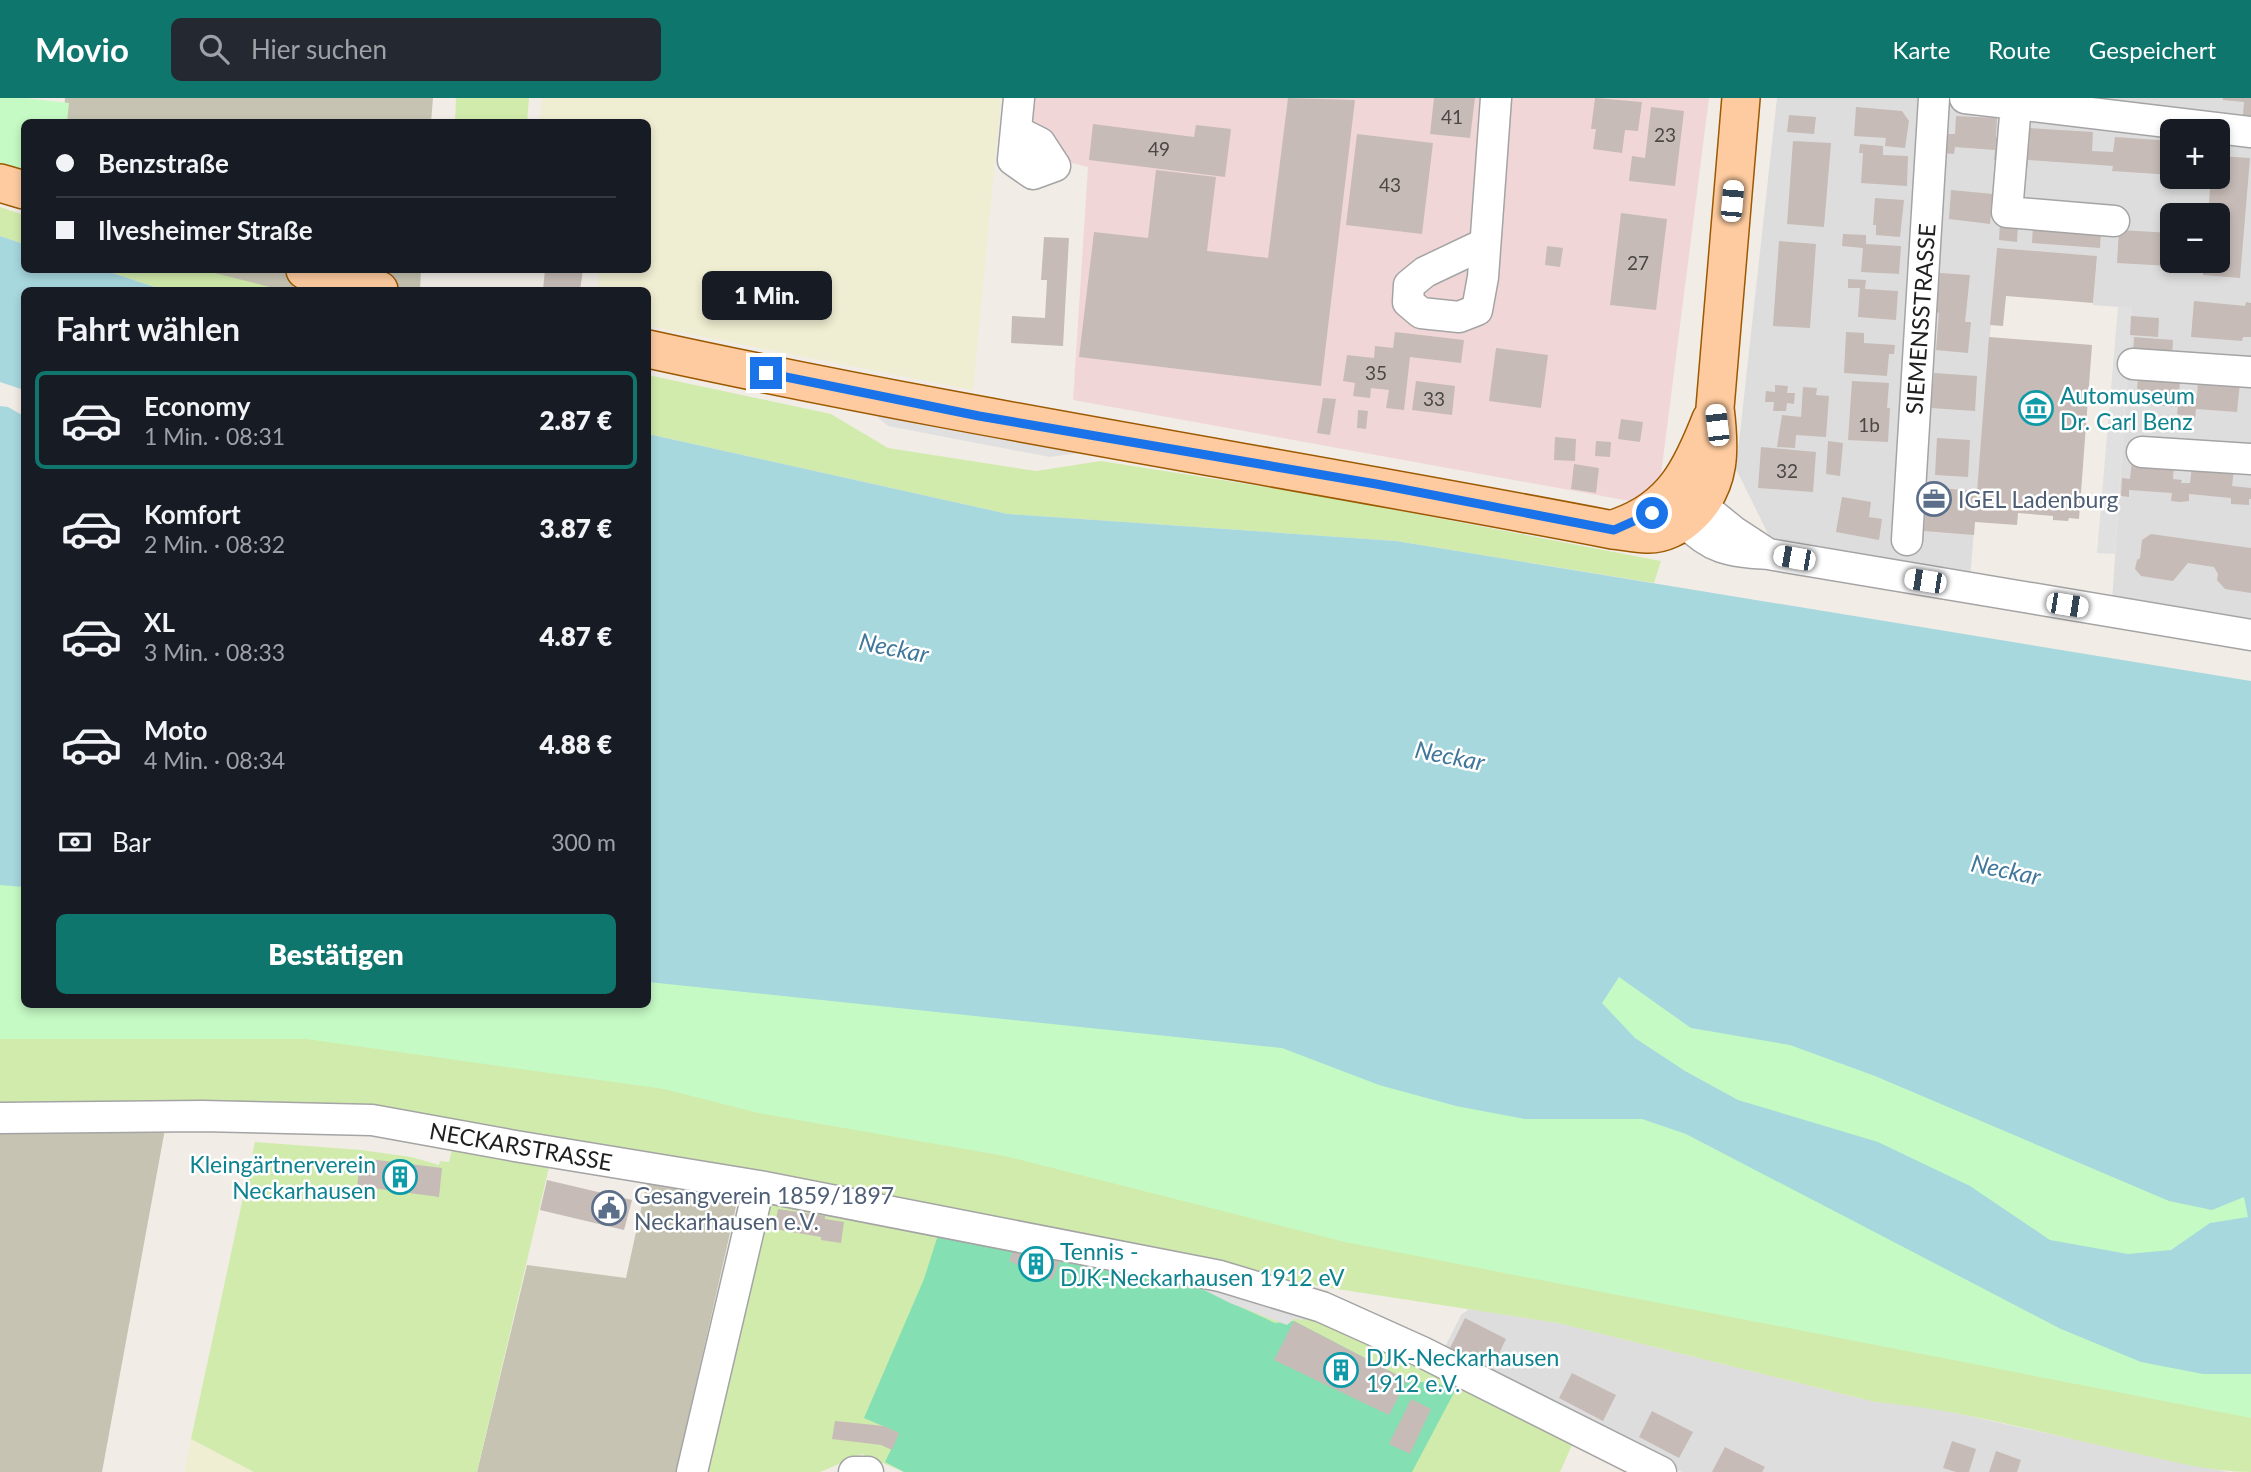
<!DOCTYPE html>
<html lang="de">
<meta charset="utf-8">
<style>
:root{--surface:#171b24;--page:#242831;--text:#f1f3f6;--muted:#9ea1a6;--line:#363941;--accent:#0f766e}
body{margin:0;font-family:Lato,sans-serif;background:var(--page);color:var(--text);height:100vh;display:flex;flex-direction:column;font-size:26px;white-space:nowrap}
*{box-sizing:border-box;margin:0}
p{font-size:23px;color:var(--muted)}
.icon{flex:none;width:38px;height:38px;fill:none;stroke:currentColor;stroke-width:2;stroke-linecap:round;stroke-linejoin:round}
.map{position:relative;flex:1;overflow:hidden}
.side{position:absolute;left:21px;top:189px;width:630px;height:721px;display:flex;flex-direction:column;background:var(--surface);border-radius:10px;box-shadow:0 4px 10px #0003}
.side>*{flex:none}
.guide{position:absolute;left:21px;top:21px;width:630px;height:154px;border-radius:10px;box-shadow:0 4px 10px #0003;display:grid;align-content:center;height:154px;padding:0 35px;background:var(--surface)}
.buttons{position:absolute;left:2160px;top:21px;display:grid;gap:14px}
.buttons a{display:grid;place-items:center;width:70px;height:70px;border-radius:10px;background:var(--surface);box-shadow:0 4px 10px #0003;font-size:35px}
.end{position:absolute;width:32px;height:32px;margin:-16px;border:9px solid #1a73e8;background:#fff;box-shadow:0 0 0 4px #fff}
.from{border-radius:50%}
.bubble{position:absolute;height:49px;border-radius:10px;background:var(--surface);box-shadow:0 4px 10px #0003;font-size:23px;font-weight:800;line-height:49px;text-align:center}
.car{position:absolute;width:21px;height:42px;margin:-21px -10px;border-radius:9px;box-shadow:0 0 5px 2px #0007;background:linear-gradient(#fff 24%,#345 0 40%,#fff 0 76%,#345 0 86%,#fff 0)}
.guide b{display:flex;align-items:center;gap:24px;height:66px;font-size:26px}
.guide b+b{border-top:2px solid var(--line)}
.guide i{width:18px;height:18px;background:var(--text)}
ul{padding:0;list-style:none}
li{display:flex;align-items:center;gap:21px;height:98px;margin:0 14px 10px;padding:0 21px;border:4px solid transparent;border-radius:10px}
li div{flex:1}
li b{display:block;font-size:26px}
li em{font-style:normal;font-weight:800}
li.on{border-color:var(--accent)}
li>.icon{width:63px;height:63px;stroke-width:1.5}
h2{padding:0 35px;font-size:32px;line-height:84px}
.pay{display:flex;align-items:center;gap:18px;height:77px;padding:0 35px;font-size:26px}
.pay p{margin-inline-start:auto}
.button{display:flex;gap:14px;margin-top:auto;padding:14px 35px}
.button a{flex:1;height:80px;border-radius:10px;background:var(--accent);color:#fff;font-size:28px;font-weight:800;line-height:80px;text-align:center}
header{display:flex;align-items:center;gap:42px;box-sizing:border-box;height:98px;padding:0 35px;background:var(--accent);color:#fff}
header strong{font-size:33px}
nav{display:flex;gap:38px;margin-inline-start:auto;font-size:24px}
.search{width:490px;height:63px;background:var(--page);display:flex;align-items:center;gap:18px;box-sizing:border-box;padding:0 24px;border-radius:10px;color:var(--muted);font-size:26px}
.map>svg:first-child{display:block}
</style>
<header>
<strong>Movio</strong>
<div class="search"><svg class="icon" aria-label="search" viewBox="0 0 24 24"><circle cx="10" cy="10" r="6"/><path d="M15 15l6 6"/></svg>Hier suchen</div>
<nav><a>Karte</a><a>Route</a><a>Gespeichert</a></nav>
</header>
<div class="map">
<svg width="2251" height="1374" viewBox="0 0 2251 1374">
<rect width="100%" height="100%" fill="#f1ece6"/>
<path fill="#dedddd" fill-rule="evenodd" d="M1777,0H2251V520L2112,503L2132,210L2093,207L2097,158L1997,151L1970,481L1774,448L1736,371ZM2172,33H2217V79H2172ZM2172,117H2217V163H2172Z
M1469,1211L1558,1225L1875,1304L1924,1308L2171,1363L2228,1374H1682L1443,1253L1461,1217Z"/>
<path fill="#f1d6d8" d="M1009,0H1709L1657,408L1073,302L1088,69L1005,48Z"/>
<path fill="#c6c3b2" d="M65,0H433L431,24H63Z
M164,172H421L420,192H234Z
M0,895L24,906L165,1031L102,1374H0Z
M648,1079L729,1094L737,1104L676,1374H477L527,1167L626,1180Z"/>
<path fill="#efeed2" d="M542,0H1001L973,292L648,228V192H598L599,172H648V24H540Z
M191,1341L254,1374H184Z"/>
<path fill="#d1ebac" d="M456,0H529L527,24H455Z
M0,109L24,117V146L0,138Z
M103,172H203L282,192H164Z
M648,277L831,316L888,350L1036,373L1101,363L1323,398L1661,463L1654,485L1396,443L1008,416L648,336Z
M0,787L24,906H648L2251,1276V1374C2209,1374 2167,1362 2125,1353C2042,1335 1959,1311 1875,1304L1558,1225L1324,1189L1107,1145L373,1013L0,1012Z
M255,1044L361,1052L411,1059L439,1067L440,1063L449,1064L453,1048L550,1065L477,1374H254L191,1341Z
M757,1098L1309,1210L1457,1289L1572,1347L1560,1374H904L862,1356L820,1374H700Z"/>
<path fill="#c5fac4" d="M0,0H26L69,5L67,24H24V77L0,68Z
M0,531L24,533V906H648V588L2251,724V1320L1345,1144L1005,1058L758,1015L664,991L306,941H0Z"/>
<path fill="#84e0b3" d="M938,1137L1180,1181L1275,1225L1294,1223L1407,1282L1457,1289L1412,1374H904L885,1364L899,1335L864,1320L924,1181Z"/>
<path fill="#e0e0e0" d="M2118,209H2132L2115,456L2097,455Z
M868,311L1086,354L1050,359L888,328Z
M1183,1181L1309,1210L1302,1223L1295,1220L1287,1227L1230,1205Z"/>
<path fill="#a7d8de" fill-rule="evenodd" d="M0,138L24,146V172H103L164,192H24V292L0,284Z
M0,308L8,309L24,318V789L0,787Z
M648,336L1008,416L1396,443L2251,583V1276H2203L2141,1264L2061,1231L1686,1036L1642,1021H1525L1456,1008L1379,987L1282,950L648,884ZM1619,879L1691,930L1790,947L1875,978L2169,1103L2212,1112L2244,1099L2248,1119L2210,1125L2171,1152L2128,1156L2050,1142L1970,1088L1878,1044L1738,1002L1685,973L1635,940L1602,905Z"/>
<path fill="#c6bbb6" d="M1288,0L1355,2L1321,288L1079,259L1094,134L1148,140L1156,72L1216,79L1207,153L1268,160Z
M1434,0H1475L1470,40L1430,36Z
M1595,0L1642,4L1638,33L1625,32L1622,55L1593,51L1596,31H1591Z
M2223,0H2251V18L2243,17L2244,4L2223,2Z
M1651,9L1684,13L1675,88L1629,83L1632,58L1645,60Z
M1856,9L1902,13L1909,23L1905,50L1885,48L1886,40L1854,38Z
M1789,17L1816,19L1814,36L1787,34Z
M1956,18L1997,20L1996,39L2006,40L2004,63L1994,62L1995,52L1955,49L1954,56L1943,55L1945,36H1955Z
M1093,26L1194,39L1196,27L1231,31L1225,79L1089,62Z
M2030,30L2093,34L2092,53L2113,54L2115,39L2172,43V77L2112,73L2113,68L2028,62L2027,71L2016,70L2017,47L2029,48Z
M1357,36L1433,45L1422,136L1346,127Z
M1793,43L1831,45L1824,129L1787,126Z
M1860,46L1883,48V57L1908,58L1907,88L1861,85L1863,55H1859Z
M2217,58L2250,60L2240,180L2203,177L2204,163H2217V117H2208L2211,79H2217Z
M1951,92L1993,96L1990,126L1949,121Z
M1875,100L1904,102L1900,139L1876,137V127H1873Z
M1621,115L1667,121L1656,212L1610,207Z
M2000,124L2018,125L2017,144L1999,142Z
M2033,127L2101,132L2100,150L2032,145Z
M2119,132L2172,135L2170,168L2117,165Z
M1843,136L1866,137V146L1901,148L1899,176L1861,174L1863,150L1842,148Z
M1044,139L1069,140L1063,248L1011,245L1012,218L1045,220L1047,182H1041Z
M1779,143L1816,146L1810,230L1773,228Z
M1547,148L1563,150L1560,169L1545,167Z
M1997,150L2097,158L2093,205L2006,198L2003,228L1990,227Z
M545,172H583L580,192H543Z
M1940,175L1970,177L1965,224H1971L1968,255L1936,252L1939,215L1936,214Z
M1848,181L1866,182L1865,191L1898,193L1896,222L1858,219L1860,190H1848Z
M2194,203L2245,208L2246,204L2251,205V239H2243L2242,243L2191,239Z
M2131,218L2159,220L2158,239L2130,237Z
M1395,234L1464,242L1461,265L1410,259L1404,312L1386,310L1389,292L1371,290L1370,300L1353,298L1355,285L1343,283L1347,257L1374,260L1375,248L1393,250Z
M1846,234L1864,235V245L1895,247L1894,256H1889L1887,278L1844,275Z
M1989,239L2092,247L2079,421L2069,420L2068,423L2053,422V418L2018,415L2017,427L1975,424L1974,437L1924,433L1927,389L1977,393Z
M2134,239L2173,242L2172,259L2133,257Z
M1496,250L1548,257L1541,310L1489,303Z
M1934,275L1977,278L1975,313L1931,310Z
M2138,278L2180,281L2179,299L2197,300L2198,282L2240,285L2237,314L2196,311L2195,321L2177,316L2178,309L2136,306Z
M1416,283L1455,288L1452,317L1412,312Z
M1852,283L1889,285L1887,310H1890L1888,344L1848,342Z
M1775,287L1788,288L1787,295H1795L1794,306L1787,305L1786,313H1773L1774,304H1765L1766,293L1775,294Z
M1803,289L1817,290L1816,297L1829,298L1826,339L1796,337L1795,350L1777,349L1782,317L1801,319Z
M1323,300L1336,301L1330,337L1317,335Z
M1358,312L1368,313L1366,331L1357,330Z
M1621,321L1643,324L1640,344L1618,341Z
M1555,339L1576,341L1575,363L1554,362Z
M1937,340L1970,342L1968,379L1935,377Z
M1596,343L1611,344L1610,359L1595,358Z
M1828,343L1843,345L1840,378L1826,376Z
M1761,349L1816,354L1813,394L1758,390Z
M2132,363L2174,366L2173,381L2182,382L2181,385H2190L2192,368L2234,372L2232,388L2251,390V401H2249V407L2231,406V400L2189,396V403L2180,404L2171,403L2172,395L2129,392V399L2121,398L2122,380L2130,381Z
M1574,366L1599,370L1596,395L1571,391Z
M1842,399L1871,404L1869,419L1882,421L1879,442L1836,434Z
M2151,436L2251,450V495L2225,491L2217,482L2218,476L2214,469L2188,465L2173,483L2141,478L2135,471L2137,462L2140,460L2142,442Z
M361,1060L442,1070L439,1099L357,1088Z
M547,1082L632,1102L624,1132L540,1112Z
M778,1111L825,1118V1121L844,1124L841,1145L821,1142V1139L774,1131Z
M1015,1149L1062,1158L1052,1182L1009,1163Z
M1465,1220L1506,1241L1498,1258L1488,1253L1482,1266L1450,1250Z
M1294,1223L1407,1282L1389,1317L1274,1262Z
M1572,1275L1616,1297L1603,1323L1559,1300Z
M1411,1301L1431,1311L1410,1356L1389,1346Z
M1652,1313L1693,1334L1679,1360L1639,1339Z
M835,1323L884,1328L899,1335L892,1352L881,1347L832,1341Z
M1952,1343L1976,1351L1969,1374H1956L1943,1370Z
M1725,1349L1765,1369L1762,1374H1712Z
M1996,1353L2021,1362L2017,1374H1989Z"/>
<g fill="none" stroke-linecap="round" stroke-linejoin="round">
<g stroke="#a4a4a4" stroke-width="33">
<path id="minor" d="M1965,0L2251,34
M2016,6L2007,114L2114,123
M1016,33L1040,45L1055,68L1033,76L1013,62L1019,0
M1484,146L1425,174L1409,187L1408,204L1421,215L1459,219L1477,212L1483,179L1496,0
M2133,266L2251,274
M2142,354L2251,361
M1701,407L1733,433L1765,454
M1684,423C1712,452 1729,453 1768,456L2251,537
M1907,442L1934,0
M0,1020L202,1018L372,1022L515,1048L759,1088L1220,1178L1322,1209L1422,1254L1661,1374
M692,1374L759,1088
M854,1374H868"/>
</g>
<g stroke="#9c5900" stroke-width="40">
<path id="major" d="M0,85L24,92
M305,172L379,192
M648,251C968,321 1292,370 1613,432C1624,433 1635,436 1646,436C1663,437 1679,428 1690,417C1722,387 1720,350 1715,310L1741,0
M1619,429C1673,410 1691,372 1711,321"/>
</g>
<use href="#minor" stroke="#fff" stroke-width="30"/>
<use href="#major" stroke="#fdcb9f" stroke-width="37"/>
</g>
<g fill="none" stroke-linecap="round" stroke-linejoin="round">
<path stroke="#1a73e8" stroke-width="9" d="M766,275L979,318L1376,386L1614,432L1652,415"/>
</g>
<defs>
<g id="museum-ring" transform="scale(1.75)"><circle r="9.5" fill="#fff" stroke="#0f9aa8" stroke-width="1.5"/><path d="M0-6L6-3V-2H-6V-3ZM-5-1h2V3h-2ZM-1-1h2V3h-2ZM3-1h2V3H3ZM-6 4H6V6H-6Z" fill="#0f9aa8"/></g>
<g id="office-ring" transform="scale(1.75)"><circle r="9.5" fill="#fff" stroke="#5c6f8a" stroke-width="1.5"/><path d="M-6-3h4V-5.5h4V-3h4V5H-6ZM-1-4.5V-3h2v-1.5ZM-6 0V1H6V0Z" fill="#5c6f8a"/></g>
<g id="building-ring" transform="scale(1.75)"><circle r="9.5" fill="#fff" stroke="#0f9aa8" stroke-width="1.5"/><path d="M-4-6H4V6H1V3H-1V6H-4ZM-2.5-4.3h1.7v1.8h-1.7ZM.8-4.3h1.7v1.8H.8ZM-2.5-1h1.7V.8h-1.7ZM.8-1h1.7V.8H.8Z" fill="#0f9aa8"/></g>
<g id="civic-ring" transform="scale(1.75)"><circle r="9.5" fill="#fff" stroke="#5c6f8a" stroke-width="1.5"/><path d="M-.6-6.5H3V-4.5H.6V-3L4-1V1h2V6H-6V1h2V-1L-.6-3ZM-1.2 2.5V6h2.4V2.5Z" fill="#5c6f8a"/></g>
</defs>
<g fill-rule="evenodd">
<use href="#museum-ring" x="2036" y="310"/>
<use href="#office-ring" x="1934" y="401"/>
<use href="#building-ring" x="400" y="1079"/>
<use href="#civic-ring" x="609" y="1110"/>
<use href="#building-ring" x="1036" y="1166"/>
<use href="#building-ring" x="1341" y="1272"/>
</g>
<g text-anchor="middle" dominant-baseline="central" stroke-width="5" stroke-linejoin="round" paint-order="stroke">
<g font-size="19" fill="#4a4746">
<text x="1452" y="18">41</text>
<text x="1665" y="36">23</text>
<text x="1159" y="50">49</text>
<text x="1390" y="86">43</text>
<text x="1638" y="164">27</text>
<text x="1376" y="274">35</text>
<text x="1434" y="300">33</text>
<text x="1869" y="326">1b</text>
<text x="1787" y="372">32</text>
</g>
<g font-size="23" fill="#202020" stroke="#fff">
<text transform="translate(1920 221) rotate(-86)">SIEMENSSTRASSE</text>
<text transform="translate(521 1048) rotate(10)">NECKARSTRASSE</text>
</g>
<g font-size="23" fill="#0d838f" stroke="#fff" text-anchor="start">
<text x="2060" y="297">Automuseum<tspan x="2060" dy="26">Dr. Carl Benz</tspan></text>
<text x="376" y="1066" text-anchor="end">Kleingärtnerverein<tspan x="376" dy="26">Neckarhausen</tspan></text>
<text x="1060" y="1153">Tennis -<tspan x="1060" dy="26">DJK-Neckarhausen 1912 eV</tspan></text>
<text x="1366" y="1259">DJK-Neckarhausen<tspan x="1366" dy="26">1912 e.V.</tspan></text>
</g>
<g font-size="23" fill="#4e5e75" stroke="#fff" text-anchor="start">
<text x="1958" y="401">IGEL Ladenburg</text>
<text x="634" y="1097">Gesangverein 1859/1897<tspan x="634" dy="26">Neckarhausen e.V.</tspan></text>
</g>
<g font-size="24" font-style="italic" fill="#41779a" stroke="#fff">
<text transform="translate(894 549) rotate(11)">Neckar</text>
<text transform="translate(1450 657) rotate(11)">Neckar</text>
<text transform="translate(2006 771) rotate(12)">Neckar</text>
</g>
</g>
</svg>
<div class="buttons">
<a>+</a>
<a>−</a>
</div>
<i class="end from" style="left:1652px;top:415px"></i>
<i class="end" style="left:766px;top:275px"></i>
<div class="bubble" style="left:702px;top:173px;width:130px">1 Min.</div>
<i class="car" style="left:1732px;top:103px;rotate:5deg"></i>
<i class="car" style="left:1717px;top:327px;rotate:353deg"></i>
<i class="car" style="left:1794px;top:460px;rotate:280deg"></i>
<i class="car" style="left:1925px;top:483px;rotate:279deg"></i>
<i class="car" style="left:2067px;top:507px;rotate:99deg"></i>
<div class="guide">
<b><i class="from"></i>Benzstraße</b>
<b><i></i>Ilvesheimer Straße</b>
</div>
<section class="side">
<h2>Fahrt wählen</h2>
<ul>
<li class="on"><svg class="icon" aria-label="car" viewBox="0 0 24 24"><path d="M5 17H2v-5l4-1 3-4h7l3 4 3 1v5h-3M9 17h6M6 11h13"/><circle cx="7" cy="17" r="2"/><circle cx="17" cy="17" r="2"/></svg><div><b>Economy</b><p>1 Min. · 08:31</p></div><em>2.87 €</em></li>
<li><svg class="icon" aria-label="car" viewBox="0 0 24 24"><path d="M5 17H2v-5l4-1 3-4h7l3 4 3 1v5h-3M9 17h6M6 11h13"/><circle cx="7" cy="17" r="2"/><circle cx="17" cy="17" r="2"/></svg><div><b>Komfort</b><p>2 Min. · 08:32</p></div><em>3.87 €</em></li>
<li><svg class="icon" aria-label="car" viewBox="0 0 24 24"><path d="M5 17H2v-5l4-1 3-4h7l3 4 3 1v5h-3M9 17h6M6 11h13"/><circle cx="7" cy="17" r="2"/><circle cx="17" cy="17" r="2"/></svg><div><b>XL</b><p>3 Min. · 08:33</p></div><em>4.87 €</em></li>
<li><svg class="icon" aria-label="car" viewBox="0 0 24 24"><path d="M5 17H2v-5l4-1 3-4h7l3 4 3 1v5h-3M9 17h6M6 11h13"/><circle cx="7" cy="17" r="2"/><circle cx="17" cy="17" r="2"/></svg><div><b>Moto</b><p>4 Min. · 08:34</p></div><em>4.88 €</em></li>
</ul>
<div class="pay"><svg class="icon" aria-label="cash" viewBox="0 0 24 24"><path d="M3 7h18v10H3z"/><circle cx="12" cy="12" r="2"/></svg>Bar<p>300 m</p></div>
<div class="button"><a>Bestätigen</a></div>
</section>
</div>
